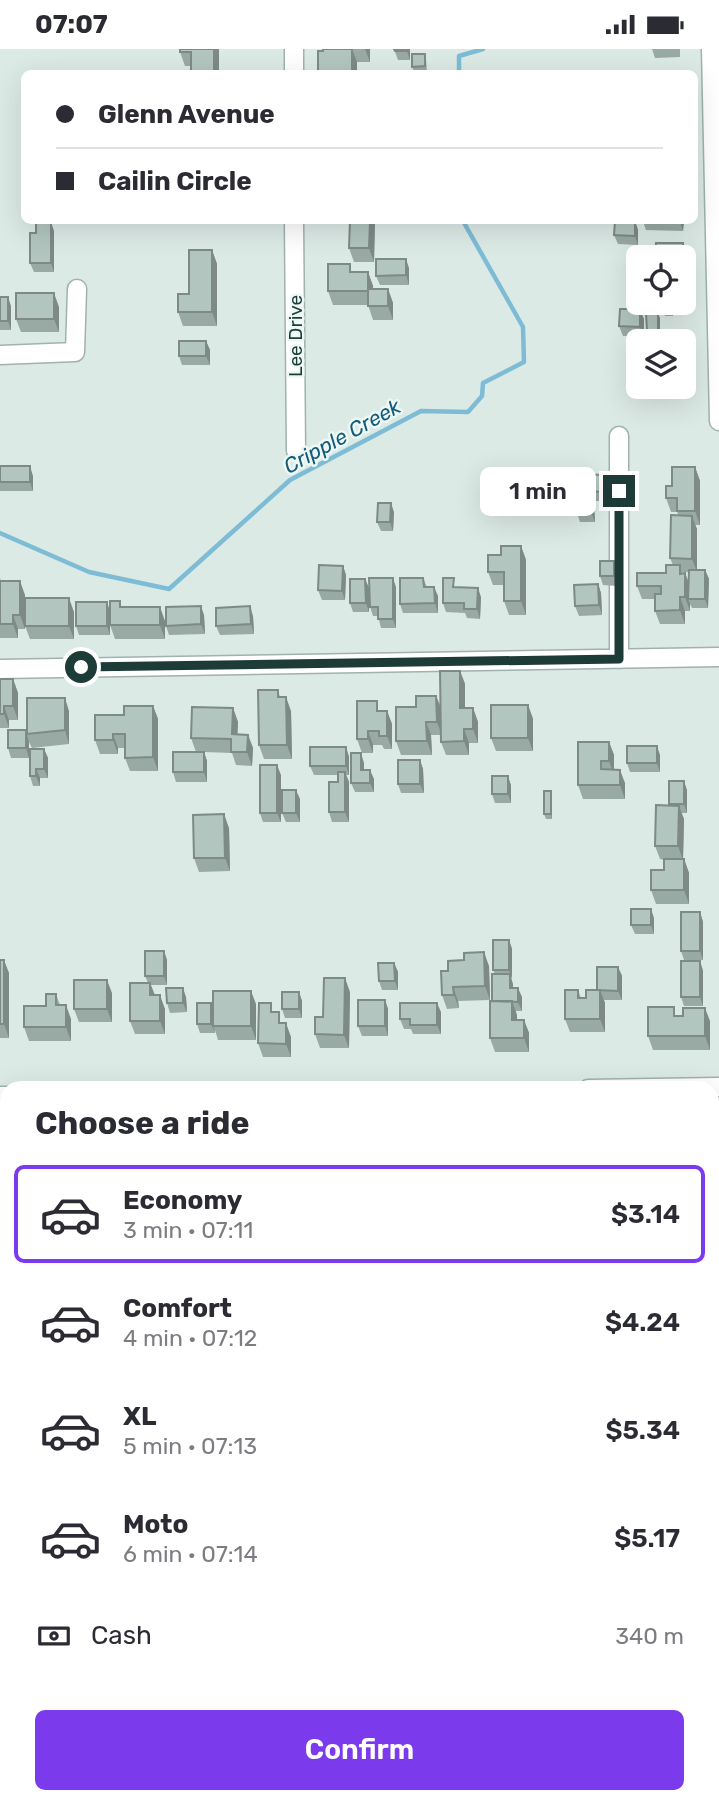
<!DOCTYPE html>
<meta charset="utf-8">
<style>
:root{--surface:#fff;--page:#f7f7f7;--text:#2b2b33;--muted:#7c7c81;--line:#e1e1e2;--accent:#7c3aed}
body{margin:0;font-family:Rubik,sans-serif;background:var(--page);color:var(--text);height:100vh;display:flex;flex-direction:column;font-size:26px;white-space:nowrap}
*{box-sizing:border-box;margin:0}
p{font-size:23px;color:var(--muted)}
.icon{flex:none;width:38px;height:38px;fill:none;stroke:currentColor;stroke-width:2;stroke-linecap:round;stroke-linejoin:round}
.map{position:relative;flex:1;overflow:hidden}
.details{position:absolute;left:0px;top:1032px;width:719px;height:723px;display:flex;flex-direction:column;background:var(--surface);border-radius:21px 21px 0 0;box-shadow:0 7px 28px #0002}
.details>*{flex:none}
.hud{position:absolute;left:21px;top:21px;width:677px;height:154px;border-radius:10px;box-shadow:0 7px 28px #0002;display:grid;align-content:center;height:154px;padding:0 35px;background:var(--surface)}
.tools{position:absolute;left:626px;top:196px;display:grid;gap:14px}
.tools a{display:grid;place-items:center;width:70px;height:70px;border-radius:10px;background:var(--surface);box-shadow:0 7px 28px #0002;font-size:35px}
.end{position:absolute;width:32px;height:32px;margin:-16px;border:9px solid #1d3b37;background:#fff;box-shadow:0 0 0 4px #fff}
.from{border-radius:50%}
.bubble{position:absolute;height:49px;border-radius:10px;background:var(--surface);box-shadow:0 7px 28px #0002;font-size:23px;font-weight:600;line-height:49px;text-align:center}
.hud b{display:flex;align-items:center;gap:24px;height:66px;font-size:26px}
.hud b+b{border-top:2px solid var(--line)}
.hud i{width:18px;height:18px;background:var(--text)}
ul{padding:0;list-style:none}
li{display:flex;align-items:center;gap:21px;height:98px;margin:0 14px 10px;padding:0 21px;border:4px solid transparent;border-radius:10px}
li div{flex:1}
li b{display:block;font-size:26px}
li em{font-style:normal;font-weight:600}
li.current{border-color:var(--accent)}
li>.icon{width:63px;height:63px;stroke-width:1.5}
h2{padding:0 35px;font-size:32px;line-height:84px}
.pay{display:flex;align-items:center;gap:18px;height:77px;padding:0 35px;font-size:26px}
.pay p{margin-inline-start:auto}
.cta{display:flex;gap:14px;margin-top:auto;padding:14px 35px}
.cta a{flex:1;height:80px;border-radius:10px;background:var(--accent);color:#fff;font-size:28px;font-weight:600;line-height:80px;text-align:center}
.status{display:flex;justify-content:space-between;align-items:center;height:49px;padding:0 35px;background:var(--surface);direction:ltr}
.status svg{height:19px;fill:currentColor}
.map>svg:first-child{display:block}
</style>
<div class="status"><b>07:07</b><svg viewBox="0 0 49 12"><path d="M0 12V9h3v3zM5 12V6h3v6zM10 12V3h3v9zM15 12V0h3v12zM26 1h20v11H26zM47 4h2v5h-2z"/></svg></div>
<div class="map">
<svg width="719" height="1754" viewBox="0 0 719 1754">
<rect width="100%" height="100%" fill="#dceae6"/>
<g fill="none" stroke-linecap="round" stroke-linejoin="round">
<path stroke="#7ebcd5" stroke-width="4.5" d="M459,24V7L483,0
M0,484L89,523L169,540L290,431L421,362L468,363L482,347L483,334L524,313L523,278L463,172"/>
<g stroke="#9fb2ae" stroke-width="21">
<path id="minor" d="M294,0V24
M711,0L719,372
M294,172L296,402
M0,306L75,303L77,240
M619,387V610
M0,620L719,608
M588,1040L719,1038
M0,1047H7
M0,1237H7
M712,1245H719
M712,1427H719
M712,1644H719
M416,1754V1748"/>
</g>
<use href="#minor" stroke="#fff" stroke-width="18"/>
</g>
<path fill="#99a9a4" fill-rule="evenodd" d="M219,0L191,17H185L180,3Z
M323,0H370V13H357V24H318V2H323Z
M394,0H410V11H398Z
M652,0H680V8L655,9Z
M425,5L426,10L427,22H414L412,18Z
M86,172H107V175H87Z
M375,172L374,213H354L349,199Z
M635,172L638,181V196L618,195L614,186Z
M643,172H684L683,182L646,181Z
M54,182V223H34L30,214Z
M212,201L217,215V277H183L178,263L189,245Z
M409,219V236H380L376,227Z
M353,223H368L373,237V240H388L393,254V271H373L368,256H333L328,242Z
M684,242L685,260H672L673,267H665L661,258V254H684Z
M0,248L11,257V281H0Z
M59,258V283H21L16,270Z
M660,269V287H649L647,282Z
M644,270V287H623L619,277Z
M206,292L210,301V316H182L179,307Z
M0,417L33,427V442H0Z
M695,418L700,432V476H695L697,480V521H705L709,530L708,559H692L690,555V562H685V575H660L655,562V550H642L637,537L666,524L673,516L670,509L679,467L677,463H671L666,449L672,437ZM682,523H689V534L685,524H683Z
M611,426L615,435L614,452H592L594,456L595,473H580L577,464L579,447H569L566,437Z
M394,463L393,482H381L377,473Z
M521,497L526,511V566H509L504,552V536H493L488,523L501,506Z
M614,512L618,521L617,537L603,536L600,527Z
M343,517L346,526L345,551H322L318,541Z
M0,529L1,532L25,546V549L74,563V590H30L25,577V572V580H18V589H0Z
M423,529L427,538L438,547V564H403L400,555Z
M365,530L369,539V563H353L350,554Z
M598,535L601,544L602,566L579,567L575,557Z
M396,538V579H381L378,567H373L370,558Z
M457,538L481,548L480,570L467,569L465,564L446,563L443,554Z
M122,558L165,572V590H115L110,576V564V586H79L76,577Z
M204,566L205,585L169,586L166,577Z
M253,567L254,585L220,586L216,577Z
M460,622L465,635V659H473L478,673V694H469V706H446L441,693V686H431L432,706H401L396,692L416,658L436,647L441,658Z
M0,630H13L18,644V671H9V679H0Z
M278,641L280,648L291,662L292,710H264L259,696Z
M528,656L533,670V702H496L491,689Z
M153,657L158,670V722H130L125,709V699H118V705H100L95,691Z
M233,659L238,673L237,685L248,686L253,699L252,717L236,716L232,704L204,703L207,712V733H176L173,723L196,703L191,689Z
M69,662V695L32,699L29,693V709H11L8,699L26,681Z
M381,662H387L392,675V700H384L382,696H373V704H362L357,690Z
M609,693L614,706V721L625,734V750H583L578,736Z
M346,698L349,708V726H346L349,733V773H332L329,763L338,733V726H314L310,717Z
M44,700L48,709V729H40V737H33L30,727Z
M660,706V723H630L627,714Z
M420,711L423,720L424,744H401L398,735Z
M364,714V721L374,730V743H355L351,734Z
M281,726V773H263L260,764Z
M511,736V754H495L492,745Z
M687,741V764H681L684,770L683,810H684L689,824V855H656L651,841L664,821V811L660,810L655,797L670,756L669,755Z
M551,742L552,747V770H546L544,765Z
M300,750V773H286L282,764Z
M229,779L230,822L199,823L194,809Z
M700,863L703,873V911H684L681,902Z
M654,869V885H635L631,876Z
M509,891L512,900L511,930L513,939L522,948V962H516L517,971H524L529,984V1003H495L490,989L492,952L495,925L493,921Z
M164,902L167,911V936H151L155,946L165,960V985H135L130,972L148,934L145,927Z
M0,911L9,924V989H0Z
M700,912L703,922V957H684L681,948Z
M394,914L398,923V941H382L379,932Z
M489,917L490,951L458,952L459,959L447,960L442,946L441,922Z
M618,918L622,927V951H604L605,954V983H570L565,970L578,941L581,949H586L597,941Z
M299,943L302,952V969H285L282,960Z
M350,943L349,999H320L315,985L323,968Z
M112,944V973H79L74,960Z
M56,945L60,956L71,970V992H29L24,978L46,957Z
M186,948L187,963L170,964L167,954Z
M385,951L388,960V987H362L358,977Z
M256,955V991H218L215,981V984H200L197,975L213,959Z
M441,963V985H413L411,980H404L400,970Z
M677,967L710,972V1001H653L648,987Z
M283,974L291,988V1008H263L258,994Z
M0,1073H7V1110H0Z
M0,1246H7V1419H0Z
M0,1429H7V1469H0Z
M0,1693L6,1694L7,1707H0Z"/>
<path fill="#7d8a86" d="M214,0H219V24H214Z
M352,0L357,13V24H353L352,23Z
M365,0H370V13Z
M407,0H410V11L407,2Z
M370,172H375L374,213L369,199Z
M635,172L638,181V196L635,187Z
M680,172H684L683,182L680,173Z
M51,173L54,182V223L51,214Z
M683,194L686,203V227L684,222V208H683Z
M212,201L217,215V277L212,263Z
M406,210L409,219V236L406,226Z
M368,223L373,237V254L368,240Z
M388,240L393,254V271L388,257Z
M54,244L59,258V283L54,270Z
M8,248L11,257V281L8,272Z
M669,254H670L672,260L673,267L669,258Z
M640,260L644,270V287L640,278Z
M658,264L660,269V287L658,282Z
M206,292L210,301V316L206,307Z
M30,417L33,427V442L30,433Z
M695,418L700,432V476L695,462Z
M611,426L615,435L614,452L611,443Z
M591,447L594,456L595,473L591,463Z
M391,454L394,463L393,482L390,473Z
M692,467L697,480V523L692,510Z
M521,497L526,511V566L521,552Z
M614,512L618,521L617,537L614,527Z
M343,517L346,526L345,551L342,542Z
M705,521L709,530L708,559L705,550Z
M685,524L690,538L688,550L690,555V562L685,548Z
M393,529L396,538V579L393,570Z
M365,530L369,539V563L366,554Z
M20,532L25,546V580L20,566Z
M598,535L601,544L602,566L599,556Z
M434,538L438,547V564L435,554Z
M478,539L481,548L480,570L477,560Z
M680,548L685,562V575L680,561Z
M69,549L74,563V590L69,577Z
M107,553L110,562V586L107,577Z
M201,557L204,566L205,585L201,575Z
M250,557L253,567L254,585L251,575Z
M160,558L165,572V590L160,576Z
M13,566L18,580V589L13,575Z
M460,622L465,635V673L460,659Z
M13,630L18,644V671L13,657Z
M436,647L441,660L442,686L437,673Z
M286,648L291,662L292,710L287,696Z
M65,649L69,662V695L65,681Z
M528,656L533,670V702L528,689Z
M4,657L9,671V679L4,665Z
M153,657L158,670V722L153,708Z
M233,659L238,673L237,699L232,685Z
M473,659L478,673V694L473,680Z
M387,662L392,675V700L387,687Z
M426,673L431,686L432,706L427,692Z
M464,680L469,694V706L464,692Z
M26,681L29,693V709L26,699Z
M368,682L373,696V704L368,690Z
M113,685L118,699V705L113,691Z
M248,686L253,699L252,717L247,703Z
M609,693L614,706V726L609,712Z
M657,697L660,706V723L657,714Z
M346,698L349,708V726L346,717Z
M44,700L48,709V729L44,720Z
M204,703L207,712V733L204,723Z
M361,704L364,714V730L361,721Z
M420,711L423,720L424,744L420,735Z
M277,716L281,726V773L277,764Z
M36,720L40,729V737L36,727Z
M370,721L374,730V743L370,734Z
M620,721L625,734V750L620,736Z
M345,723L349,733V773L345,763Z
M508,727L511,736V754L508,745Z
M684,732L687,741V764L684,755Z
M296,741L300,750V773L296,764Z
M551,742L552,747V770L551,765Z
M679,757L684,770L683,811L678,797Z
M224,765L229,779L230,822L225,809Z
M684,810L689,824V855L684,841Z
M651,860L654,869V885L651,876Z
M700,863L703,873V911L700,902Z
M509,891L512,900V930L509,921Z
M164,902L167,911V936L164,927Z
M484,903L489,917L490,951L485,937Z
M4,911L9,924V989L4,975Z
M700,912L703,922V957L700,948Z
M394,914L398,923V941L395,932Z
M618,918L622,927V951L618,942Z
M510,925L513,935V948L510,939Z
M345,929L350,943L349,999L344,986Z
M107,931L112,944V973L107,960Z
M150,934L155,947L150,946Z
M453,938L458,952L459,959L454,946Z
M183,939L186,948L187,963L183,954Z
M518,939L522,948V962L518,953Z
M600,941L605,954V983L600,970Z
M251,942L256,955V991L251,977Z
M299,943L302,952V969L299,960Z
M160,946L165,960V985L160,972Z
M385,951L388,960V987L385,977Z
M512,952L517,966V984L512,971Z
M211,954L215,964L213,977L215,984L211,975Z
M437,954L441,963V985L437,976Z
M66,956L71,970V992L66,978Z
M705,959L710,972V1001L705,987Z
M524,971L529,984V1003L524,989Z
M286,974L291,988V1008L286,995Z
M376,1748H380L381,1754H376Z
M483,1748H487L488,1754H483Z"/>
<path fill="#b2c5bf" stroke="#7d8a86" stroke-width="2" d="M180,0H214V24H191V3H180Z
M323,0H352V23L318,24V2H323Z
M394,0H407V2H395Z
M412,5H425V17L412,18Z
M350,172H370L369,199H349Z
M615,172H635V187L614,186Z
M643,172H680V173Z
M36,173H51V214H30V184H36Z
M656,194H683V208H656Z
M189,201H212V263H178V245H189Z
M376,210H406V226L376,227Z
M328,215H350V223H368V240H388V257H368V242H328Z
M16,244H54V270H16Z
M0,248H8V272H0Z
M661,254H669V258H661Z
M620,260H640V278L619,277Z
M646,264H658V282H647Z
M179,292H206V307H179Z
M0,417H30V433H0Z
M672,418H695V462H677V449H666V437H672Z
M566,425L611,426V443L577,442V438L566,437Z
M591,447V463L577,464L576,448Z
M378,454H391L390,473H377Z
M671,466L692,467V510L670,509Z
M501,497H521V552H504V523H488V506H501Z
M600,512H614V527H600Z
M319,516L343,517L342,542L318,541Z
M666,516H680V525L685,524V548H680V561L655,562V545H661V537H637V524H666Z
M689,521H705V550H688Z
M369,529H393V570H378V558H370Z
M400,529H423L424,538H434L435,554L400,555Z
M443,529H454L453,538L478,539L477,560H464V554H443Z
M350,530H365L366,554H350Z
M0,532H20V566H13V575H0Z
M598,535L599,556L575,557L574,536Z
M25,549H69V577H25Z
M110,552H120V558H160V576H110Z
M76,553H107V577H76Z
M201,557V575L166,577V558Z
M250,557L251,575L216,577V559Z
M440,622H460V659H473V680H464V692L441,693Z
M0,630H13V657H4V665H0Z
M258,641H278V648H286L287,696H259Z
M416,647H436L437,673H426L427,692H396V658H416Z
M27,649H65V681L27,685Z
M357,652H377V662H387V687H379V682H368V690H357Z
M491,656H528V689H491Z
M124,657H153V708L125,709V685H113V691H95V666H124Z
M192,658L233,659L232,685L248,686L247,703H231V690L191,689Z
M8,681H26V699H8Z
M578,693H609V712H601V720L620,721V736H578Z
M627,697H657V714H627Z
M310,698H346V717H310Z
M30,700H44V720H36V727H30Z
M173,703H204V723H173Z
M351,704H361V721H370V734H351Z
M398,711H420V735H398Z
M260,716H277V764H260Z
M338,723H345V763H329V733H338Z
M492,727H508V745H492Z
M669,732H684V755H669Z
M282,741H296V764H282Z
M544,742H551V765H544Z
M656,756L679,757L678,797H655Z
M224,765L225,809H194L193,766Z
M664,810H684V841H651V821H664Z
M631,860H651V876H631Z
M681,863H700V902H681Z
M493,891H509V921H493Z
M145,902H164V927H145Z
M484,903L485,937L453,938L454,946H442L441,922H448V912L464,911V904Z
M0,911H4V975H0Z
M681,912H700V948H681Z
M378,914H394L395,932H379Z
M597,918H618V942L597,941Z
M492,925H510V939H518V953L492,952Z
M324,929H345L344,986L315,985V968H323Z
M74,931H107V960H74Z
M130,934H150V946H160V972H130Z
M166,939H183V954H167Z
M565,941H578V949H586V941H600V970H565Z
M213,942H251V977H213Z
M282,943H299V960H282Z
M46,945H56V956H66V978H24V957H46Z
M358,951H385V977H358Z
M490,952H512V971H524V989H490Z
M197,954H211V975H197Z
M259,954H271V963H279V974H286V995L258,994Z
M400,954H437V976H410V970H400Z
M648,958H674V967H683V959H705V987H648Z
M0,1073H7V1096H0Z
M0,1246H7V1273H0Z
M0,1291H7V1402H0Z
M0,1429H7V1455H0Z
M0,1693L6,1694V1703L0,1702Z
M356,1748H376V1754H341V1751H356Z
M461,1748H483V1754H450V1752H461Z
M617,1748H642V1754H617Z"/>
<g fill="none" stroke-linecap="round" stroke-linejoin="round">
<path stroke="#1d3b37" stroke-width="9" d="M81,618L619,610V442"/>
</g>
<g text-anchor="middle" dominant-baseline="central" stroke-width="5" stroke-linejoin="round" paint-order="stroke">
<g font-size="19" fill="#1d3b37" stroke="#edf7f3">
<text transform="translate(295 287) rotate(-90)">Lee Drive</text>
</g>
<g font-size="21" font-style="italic" fill="#135b7b" stroke="#edf7f3">
<text transform="translate(342 387) rotate(-29)">Cripple Creek</text>
</g>
</g>
</svg>
<div class="tools">
<a><svg class="icon" aria-label="locate" viewBox="0 0 24 24"><circle cx="12" cy="12" r="6"/><path d="M12 2v4M12 18v4M2 12h4M18 12h4"/></svg></a>
<a><svg class="icon" aria-label="layers" viewBox="0 0 24 24"><path d="M12 4l9 5-9 5-9-5zM3 14l9 5 9-5"/></svg></a>
</div>
<i class="end from" style="left:81px;top:618px"></i>
<i class="end" style="left:619px;top:442px"></i>
<div class="bubble" style="left:480px;top:418px;width:116px">1 min</div>
<div class="hud">
<b><i class="from"></i>Glenn Avenue</b>
<b><i></i>Cailin Circle</b>
</div>
<section class="details">
<h2>Choose a ride</h2>
<ul>
<li class="current"><svg class="icon" aria-label="car" viewBox="0 0 24 24"><path d="M5 17H2v-5l4-1 3-4h7l3 4 3 1v5h-3M9 17h6M6 11h13"/><circle cx="7" cy="17" r="2"/><circle cx="17" cy="17" r="2"/></svg><div><b>Economy</b><p>3 min · 07:11</p></div><em>$3.14</em></li>
<li><svg class="icon" aria-label="car" viewBox="0 0 24 24"><path d="M5 17H2v-5l4-1 3-4h7l3 4 3 1v5h-3M9 17h6M6 11h13"/><circle cx="7" cy="17" r="2"/><circle cx="17" cy="17" r="2"/></svg><div><b>Comfort</b><p>4 min · 07:12</p></div><em>$4.24</em></li>
<li><svg class="icon" aria-label="car" viewBox="0 0 24 24"><path d="M5 17H2v-5l4-1 3-4h7l3 4 3 1v5h-3M9 17h6M6 11h13"/><circle cx="7" cy="17" r="2"/><circle cx="17" cy="17" r="2"/></svg><div><b>XL</b><p>5 min · 07:13</p></div><em>$5.34</em></li>
<li><svg class="icon" aria-label="car" viewBox="0 0 24 24"><path d="M5 17H2v-5l4-1 3-4h7l3 4 3 1v5h-3M9 17h6M6 11h13"/><circle cx="7" cy="17" r="2"/><circle cx="17" cy="17" r="2"/></svg><div><b>Moto</b><p>6 min · 07:14</p></div><em>$5.17</em></li>
</ul>
<div class="pay"><svg class="icon" aria-label="cash" viewBox="0 0 24 24"><path d="M3 7h18v10H3z"/><circle cx="12" cy="12" r="2"/></svg>Cash<p>340 m</p></div>
<div class="cta"><a>Confirm</a></div>
</section>
</div>
